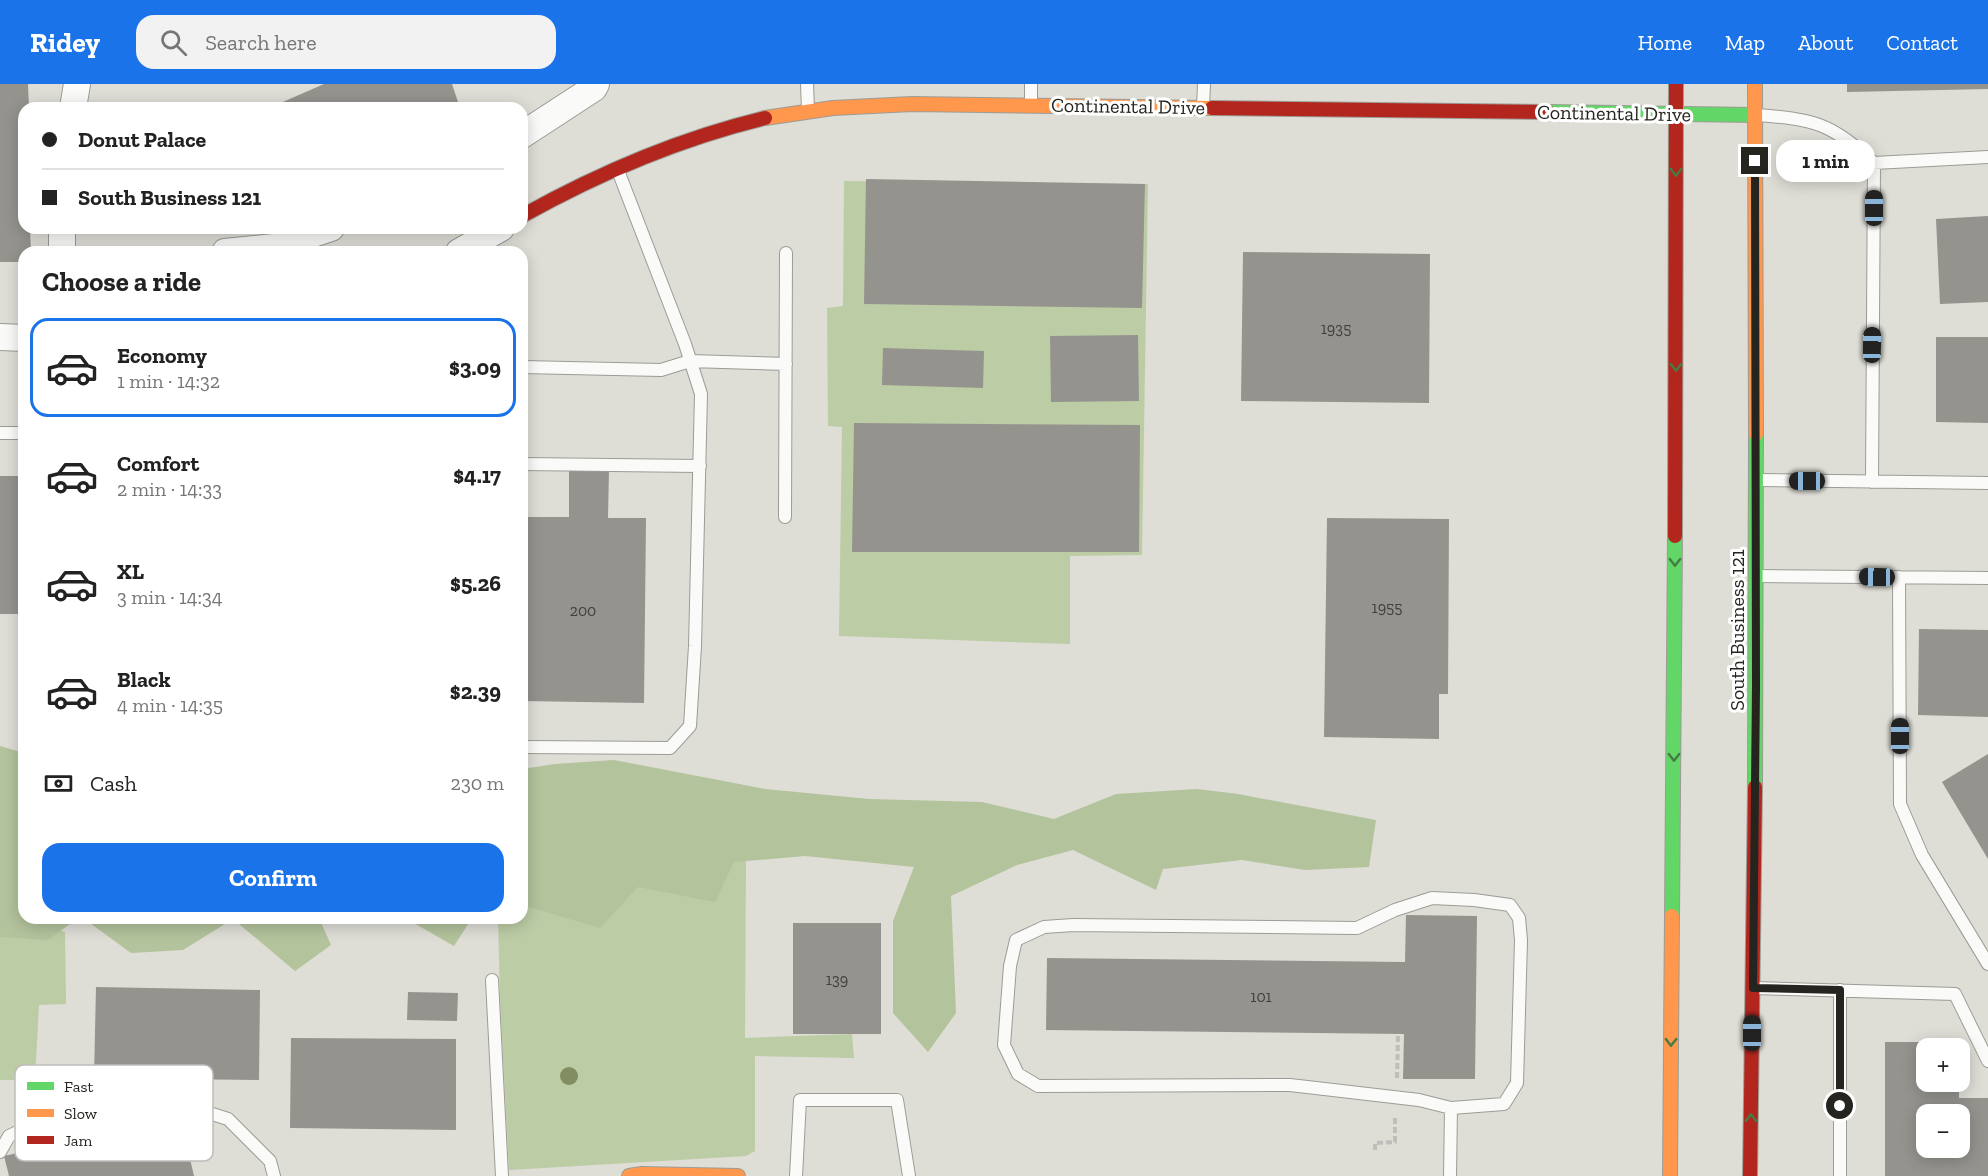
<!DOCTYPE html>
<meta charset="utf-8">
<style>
:root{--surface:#fff;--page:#f2f2f2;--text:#222;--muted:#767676;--line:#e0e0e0;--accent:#1a73e8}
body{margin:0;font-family:"Zilla Slab",serif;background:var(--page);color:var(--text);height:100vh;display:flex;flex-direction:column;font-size:22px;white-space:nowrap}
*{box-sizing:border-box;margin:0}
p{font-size:20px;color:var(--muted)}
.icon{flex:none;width:33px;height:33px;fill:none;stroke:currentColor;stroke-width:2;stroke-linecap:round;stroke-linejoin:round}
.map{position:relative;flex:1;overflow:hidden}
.details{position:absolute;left:18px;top:162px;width:510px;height:678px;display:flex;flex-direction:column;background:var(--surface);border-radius:18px;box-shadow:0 3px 15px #0003}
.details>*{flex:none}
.top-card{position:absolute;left:18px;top:18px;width:510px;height:132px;border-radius:18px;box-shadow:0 3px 15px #0003;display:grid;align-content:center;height:132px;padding:0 24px;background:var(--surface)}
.fabs{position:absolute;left:1916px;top:954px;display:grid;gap:12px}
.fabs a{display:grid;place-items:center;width:54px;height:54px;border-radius:12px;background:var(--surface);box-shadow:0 3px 15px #0003;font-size:30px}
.end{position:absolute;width:27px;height:27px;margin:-14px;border:8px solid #25241f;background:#fff;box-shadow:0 0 0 3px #fff}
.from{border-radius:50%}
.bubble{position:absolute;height:42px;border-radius:18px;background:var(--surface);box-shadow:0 3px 15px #0003;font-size:20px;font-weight:800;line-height:42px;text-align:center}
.car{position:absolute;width:18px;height:36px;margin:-18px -9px;border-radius:8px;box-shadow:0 0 4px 2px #0007;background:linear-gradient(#222 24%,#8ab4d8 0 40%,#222 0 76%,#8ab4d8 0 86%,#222 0)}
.top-card b{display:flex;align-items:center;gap:21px;height:57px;font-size:22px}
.top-card b+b{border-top:2px solid var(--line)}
.top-card i{width:15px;height:15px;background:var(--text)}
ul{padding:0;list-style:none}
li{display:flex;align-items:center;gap:18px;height:99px;margin:0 12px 9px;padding:0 12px;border:3px solid transparent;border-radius:18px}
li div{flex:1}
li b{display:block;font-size:22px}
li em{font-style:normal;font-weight:800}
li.current{border-color:var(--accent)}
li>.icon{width:54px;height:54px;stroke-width:1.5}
h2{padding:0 24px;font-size:27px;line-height:72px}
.pay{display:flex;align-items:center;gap:15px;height:66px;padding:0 24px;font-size:22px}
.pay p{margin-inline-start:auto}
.cta{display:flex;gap:12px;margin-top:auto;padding:12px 24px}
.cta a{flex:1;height:69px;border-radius:18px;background:var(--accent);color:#fff;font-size:24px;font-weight:800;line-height:69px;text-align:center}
header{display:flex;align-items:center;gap:36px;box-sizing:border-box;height:84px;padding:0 30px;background:var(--accent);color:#fff}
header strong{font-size:28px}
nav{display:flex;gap:33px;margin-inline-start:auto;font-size:21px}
.search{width:420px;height:54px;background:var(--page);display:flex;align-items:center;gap:15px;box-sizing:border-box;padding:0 21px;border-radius:18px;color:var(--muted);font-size:22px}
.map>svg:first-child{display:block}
</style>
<header>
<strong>Ridey</strong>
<div class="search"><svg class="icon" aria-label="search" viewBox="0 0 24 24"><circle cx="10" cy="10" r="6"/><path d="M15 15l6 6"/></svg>Search here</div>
<nav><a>Home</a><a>Map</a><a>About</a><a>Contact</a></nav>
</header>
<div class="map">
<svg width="1988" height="1092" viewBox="0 0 1988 1092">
<rect width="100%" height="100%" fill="#deddd6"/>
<path fill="#bccca5" d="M844,97L1148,100L1142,471L1070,472V560L839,552L842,343L828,342L827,224L843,222Z
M746,771L745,954L852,950L854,974L755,972V1067L746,1072L509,1086L500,915L498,834H522V815Z
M0,843H40L65,848L66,920L39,921L35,996H0Z"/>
<path fill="#b3c39c" d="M0,662L24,669V834H78L48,856L0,853Z
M614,676L765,705L869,715L982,718L1054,735L1116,710L1197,705L1238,710L1376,736L1369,783L1305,786L1242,776L1163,785L1156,806L1073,766L1017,781L951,812L956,929L928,968L893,929V837L914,783L805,772L734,778L715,818L638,803L600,844L522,821V685L555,680Z
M83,834H319L331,861L295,887L233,835L183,866L131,869Z
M405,834H472L454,862Z"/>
<path fill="#95938e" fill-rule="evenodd" d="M0,0H28L29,24H24V144H30L31,168H24V178H0Z
M324,0H452L460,24H269Z
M1847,0H1988V5L1847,8Z
M866,95L1145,100L1142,224L864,220Z
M1988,132V218L1940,220L1936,135Z
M1243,168L1430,170L1429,319L1241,317Z
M1138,251L1139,317L1051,318L1050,252Z
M1936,253H1988V339L1936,338Z
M883,264L984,267L983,304L882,301Z
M854,339L1140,341L1139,468H852Z
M569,385L609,386L608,434H646L644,619L522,617V433H569Z
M0,392H24V530H0Z
M1327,434L1449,435L1448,610H1439V655L1324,653Z
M1919,545L1988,546V633L1918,631Z
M1988,670V775L1942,698Z
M1406,831L1477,832L1475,995H1403L1404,950L1046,946L1047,874L1405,878Z
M793,839H881V950H793Z
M96,903L260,906L259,996L94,994Z
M408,908L458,909L457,937L407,936Z
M291,954L456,955V1046L290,1044Z
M1885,958H1959V964H1926V998H1959V1014H1988V1092H1885ZM1926,1030H1959V1064H1926Z
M180,1032L194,1092H9L4,1072Z"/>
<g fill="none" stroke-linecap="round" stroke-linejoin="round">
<g stroke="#9c9c96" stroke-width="14">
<path id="lane" d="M807,0L808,26
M1031,0V20
M1203,23L1204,0
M1757,31C1813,35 1832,39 1874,79L1988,73
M522,283L661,286L690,277L786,280
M0,349H24
M522,380L700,382
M1758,396L1988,399
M1872,398L1874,79
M785,433L786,169
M1758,492L1988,494
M1899,493L1900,720L1922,771L1988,880
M522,663L670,664L690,642L695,562L701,310L685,260L617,84
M1432,814L1474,816L1510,821L1519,834L1521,856L1517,999L1504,1020L1451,1024L1419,1016L1290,1001L1038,1002L1018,990L1004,961L1010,882L1016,856L1044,843L1073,841L1357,844L1395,826Z
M492,896L502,1092
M1754,904L1955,910L1988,977
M0,1068L9,1052L39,1038L78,1026L130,1014L190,1023L228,1035L270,1077L274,1092
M796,1092L800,1016H897L909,1092
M1450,1092L1451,1024
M1840,1092V906"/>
</g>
<g stroke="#9c9c96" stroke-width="28">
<path id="street" d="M73,24L77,0
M522,51L594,4L596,0
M62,144V168
M225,168L274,163L331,144
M459,168L501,144
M0,253L24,254"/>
</g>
<g stroke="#9c9c96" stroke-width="16">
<path id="fast" d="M1548,28L1754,31
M1755,703L1756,350
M1672,832L1675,452"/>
</g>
<g stroke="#9c9c96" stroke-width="16">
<path id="slow" d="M1755,0L1756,350
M765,34L833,24L912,20L1212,24
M629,1092L642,1090L738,1092
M1670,1092L1672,832"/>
</g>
<g stroke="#9c9c96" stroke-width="16">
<path id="jam" d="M1212,24L1548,28
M522,132C599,89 678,55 765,34
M1675,452L1676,0
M1750,1092L1755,703"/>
</g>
<path stroke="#bebeba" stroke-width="4" stroke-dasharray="6 3" stroke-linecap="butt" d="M1397,994L1398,950
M1375,1066V1059L1395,1058V1034"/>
<use href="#lane" stroke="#fafaf9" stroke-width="12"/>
<use href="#street" stroke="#fafaf9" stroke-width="26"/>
<use href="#fast" stroke="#63d668" stroke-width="14"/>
<use href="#slow" stroke="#ff974d" stroke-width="14"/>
<use href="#jam" stroke="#b3261e" stroke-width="14"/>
</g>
<circle fill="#808e61" cx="569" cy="992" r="9"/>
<defs><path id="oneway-chevron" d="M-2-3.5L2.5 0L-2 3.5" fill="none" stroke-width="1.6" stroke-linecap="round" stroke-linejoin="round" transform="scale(1.5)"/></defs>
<g stroke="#447d44">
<use href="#oneway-chevron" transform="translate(1676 88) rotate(90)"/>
<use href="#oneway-chevron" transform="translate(1676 283) rotate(90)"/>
<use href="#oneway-chevron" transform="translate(1675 478) rotate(90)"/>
<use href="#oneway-chevron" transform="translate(1674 673) rotate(91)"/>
<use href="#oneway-chevron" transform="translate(1671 958) rotate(91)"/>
<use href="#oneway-chevron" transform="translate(1751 1034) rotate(-89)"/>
</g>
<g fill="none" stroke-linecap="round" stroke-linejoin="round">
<path stroke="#25241f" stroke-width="8" d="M1755,77L1756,603L1753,904L1840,906V1022"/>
</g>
<g text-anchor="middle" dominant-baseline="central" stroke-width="6" stroke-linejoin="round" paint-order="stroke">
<g font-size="16" fill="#41403b">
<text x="1336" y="244">1935</text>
<text x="1387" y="523">1955</text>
<text x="583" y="526">200</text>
<text x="837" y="895">139</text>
<text x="1261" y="912">101</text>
</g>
<g font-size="20" fill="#25241f" stroke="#fff">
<text transform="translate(1128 22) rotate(1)">Continental Drive</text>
<text transform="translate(1614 29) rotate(1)">Continental Drive</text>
<text transform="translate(1737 546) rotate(-90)">South Business 121</text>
</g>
</g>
<rect x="15" y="981" width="198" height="96" rx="9" fill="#fff" stroke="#bebdbc" stroke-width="1.5"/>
<rect x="27" y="998" width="27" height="8" fill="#63d668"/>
<rect x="27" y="1025" width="27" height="8" fill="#ff974d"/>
<rect x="27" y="1052" width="27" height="8" fill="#b3261e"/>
<g font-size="16" fill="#25241f">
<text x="64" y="1008">Fast</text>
<text x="64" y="1035">Slow</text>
<text x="64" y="1062">Jam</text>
</g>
</svg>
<div class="fabs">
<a>+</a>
<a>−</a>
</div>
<i class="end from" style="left:1840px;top:1022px"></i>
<i class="end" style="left:1755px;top:77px"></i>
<div class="bubble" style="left:1776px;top:56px;width:99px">1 min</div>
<i class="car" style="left:1874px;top:124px;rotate:0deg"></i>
<i class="car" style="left:1872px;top:261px;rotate:1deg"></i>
<i class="car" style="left:1807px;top:397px;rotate:270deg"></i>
<i class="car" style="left:1877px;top:493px;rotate:271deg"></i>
<i class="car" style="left:1900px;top:652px;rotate:0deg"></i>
<i class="car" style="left:1752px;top:949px;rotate:0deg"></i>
<div class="top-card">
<b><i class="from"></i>Donut Palace</b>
<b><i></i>South Business 121</b>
</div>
<section class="details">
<h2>Choose a ride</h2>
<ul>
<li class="current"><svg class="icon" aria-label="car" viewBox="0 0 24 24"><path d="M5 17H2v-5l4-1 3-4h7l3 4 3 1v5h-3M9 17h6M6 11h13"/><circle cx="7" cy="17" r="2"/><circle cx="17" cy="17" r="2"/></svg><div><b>Economy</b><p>1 min · 14:32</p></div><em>$3.09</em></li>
<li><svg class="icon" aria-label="car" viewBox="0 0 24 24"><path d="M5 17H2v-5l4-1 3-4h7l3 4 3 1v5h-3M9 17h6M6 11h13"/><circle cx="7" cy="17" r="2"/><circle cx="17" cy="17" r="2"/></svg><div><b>Comfort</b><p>2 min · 14:33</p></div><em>$4.17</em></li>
<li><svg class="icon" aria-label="car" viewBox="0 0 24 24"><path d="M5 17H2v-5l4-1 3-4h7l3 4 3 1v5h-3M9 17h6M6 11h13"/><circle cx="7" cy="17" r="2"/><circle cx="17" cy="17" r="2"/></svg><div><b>XL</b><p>3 min · 14:34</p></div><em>$5.26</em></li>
<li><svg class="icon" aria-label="car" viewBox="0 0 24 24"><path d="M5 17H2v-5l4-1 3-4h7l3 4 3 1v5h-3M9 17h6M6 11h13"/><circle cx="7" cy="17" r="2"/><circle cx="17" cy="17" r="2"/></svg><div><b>Black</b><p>4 min · 14:35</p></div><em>$2.39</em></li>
</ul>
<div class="pay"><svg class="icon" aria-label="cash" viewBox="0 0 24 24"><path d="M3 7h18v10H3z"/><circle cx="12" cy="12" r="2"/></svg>Cash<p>230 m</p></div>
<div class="cta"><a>Confirm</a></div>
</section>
</div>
